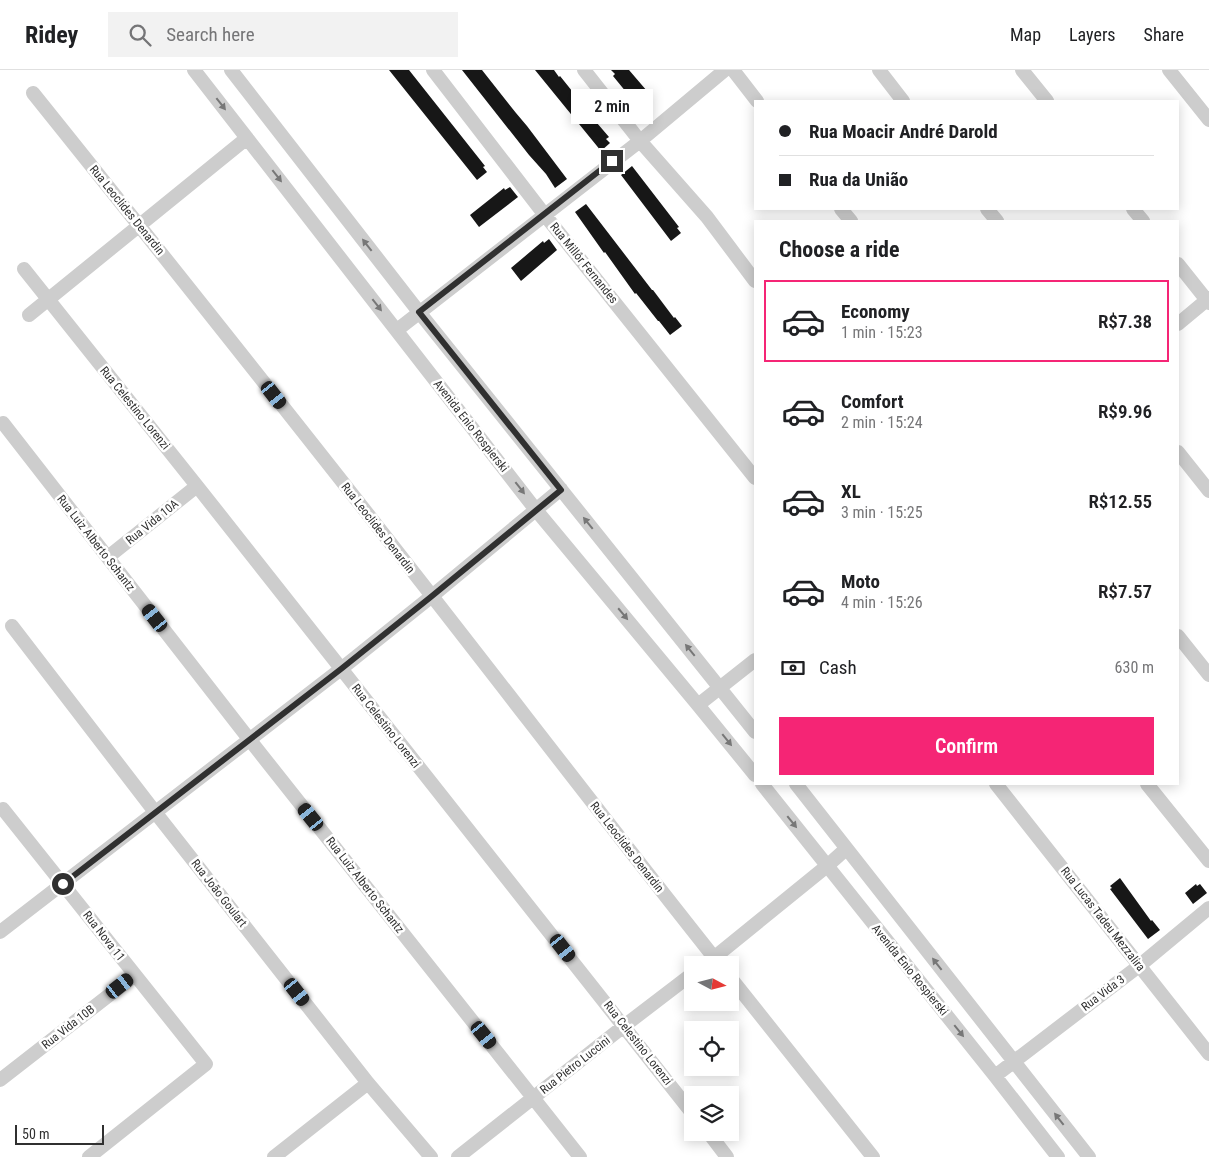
<!DOCTYPE html>
<meta charset="utf-8">
<style>
:root{--surface:#fff;--page:#f2f2f2;--text:#202124;--muted:#757577;--line:#e0e0e0;--accent:#f52575}
body{margin:0;font-family:"Roboto Condensed",sans-serif;background:var(--page);color:var(--text);height:100vh;display:flex;flex-direction:column;font-size:19px;white-space:nowrap}
*{box-sizing:border-box;margin:0}
p{font-size:16px;color:var(--muted)}
.icon{flex:none;width:28px;height:28px;fill:none;stroke:currentColor;stroke-width:2;stroke-linecap:round;stroke-linejoin:round}
.map{position:relative;flex:1;overflow:hidden}
.side{position:absolute;left:754px;top:150px;width:425px;height:565px;display:flex;flex-direction:column;background:var(--surface);border-radius:0px;box-shadow:0 2px 12px #0003}
.side>*{flex:none}
.top-card{position:absolute;left:754px;top:30px;width:425px;height:110px;border-radius:0px;box-shadow:0 2px 12px #0003;display:grid;align-content:center;height:110px;padding:0 25px;background:var(--surface)}
.needle{width:32px;rotate:97deg}
.tools{position:absolute;left:684px;top:886px;display:grid;gap:10px}
.tools a{display:grid;place-items:center;width:55px;height:55px;border-radius:0px;background:var(--surface);box-shadow:0 2px 12px #0003;font-size:25px}
.scale{position:absolute;left:15px;bottom:12px;width:89px;box-sizing:border-box;padding-left:5px;border:2px solid #303030;border-top:0;font-size:14px;line-height:18px;white-space:nowrap;color:#303030;-webkit-text-stroke:4px #fff;paint-order:stroke}
.end{position:absolute;width:22px;height:22px;margin:-11px;border:6px solid #303030;background:#fff;box-shadow:0 0 0 2px #fff}
.from{border-radius:50%}
.bubble{position:absolute;height:35px;border-radius:0px;background:var(--surface);box-shadow:0 2px 12px #0003;font-size:16px;font-weight:600;line-height:35px;text-align:center}
.car{position:absolute;width:15px;height:30px;margin:-15px -8px;border-radius:6px;box-shadow:0 0 4px 1px #0007;background:linear-gradient(#222 24%,#8ab4d8 0 40%,#222 0 76%,#8ab4d8 0 86%,#222 0)}
.top-card b{display:flex;align-items:center;gap:18px;height:48px;font-size:19px}
.top-card b+b{border-top:1px solid var(--line)}
.top-card i{width:12px;height:12px;background:var(--text)}
ul{padding:0;list-style:none}
li{display:flex;align-items:center;gap:15px;height:82px;margin:0 10px 8px;padding:0 15px;border:2px solid transparent;border-radius:0px}
li div{flex:1}
li b{display:block;font-size:19px}
li em{font-style:normal;font-weight:600}
li.current{border-color:var(--accent)}
li>.icon{width:45px;height:45px;stroke-width:1.5}
h2{padding:0 25px;font-size:22px;line-height:60px}
.pay{display:flex;align-items:center;gap:12px;height:55px;padding:0 25px;font-size:19px}
.pay p{margin-inline-start:auto}
.action{display:flex;gap:10px;margin-top:auto;padding:10px 25px}
.action a{flex:1;height:58px;border-radius:0px;background:var(--accent);color:#fff;font-size:20px;font-weight:600;line-height:58px;text-align:center}
header{display:flex;align-items:center;gap:30px;box-sizing:border-box;height:70px;padding:0 25px;background:var(--surface);border-bottom:1px solid var(--line)}
header strong{font-size:24px}
nav{display:flex;gap:28px;margin-inline-start:auto;font-size:18px}
.search{width:350px;height:45px;background:var(--page);display:flex;align-items:center;gap:12px;box-sizing:border-box;padding:0 18px;border-radius:0px;color:var(--muted);font-size:19px}
.map>svg:first-child{display:block}
</style>
<header>
<strong>Ridey</strong>
<div class="search"><svg class="icon" aria-label="search" viewBox="0 0 24 24"><circle cx="10" cy="10" r="6"/><path d="M15 15l6 6"/></svg>Search here</div>
<nav><a>Map</a><a>Layers</a><a>Share</a></nav>
</header>
<div class="map">
<svg width="1209" height="1087" viewBox="0 0 1209 1087">
<rect width="100%" height="100%" fill="#fff"/>
<path fill="#171717" d="M389,0H409L485,96L483,97L487,102L477,110Z
M462,0H482L516,43L527,56L567,109L555,118L546,104L529,85Z
M535,0H554L559,7L560,6L597,52V53L609,67L606,69L610,73L601,81Z
M611,0H629L653,28L640,39L613,6L615,4Z
M632,96L679,157L677,158L681,163L671,171L621,105Z
M510,117L518,127L479,157L470,145L504,118L505,120Z
M586,134L652,220H653L674,248L675,247L682,256L670,265L659,251H658L636,223L635,224L605,182L604,183L575,142Z
M549,169L557,180L521,211L511,198L543,171L544,173Z
M1120,808L1151,851L1152,850L1160,860L1148,869L1110,819L1112,818L1110,816Z
M1196,814L1197,816L1200,814L1207,823L1193,834L1185,823Z"/>
<g fill="none" stroke-linecap="round" stroke-linejoin="round">
<path stroke="#cdcdcd" stroke-width="14" d="M194,0L536,440L698,635L755,705
M231,0L419,242L755,662
M433,0L544,144L755,408
M584,0L640,71L707,147L755,211
M733,0L757,31
M879,0L903,31
M1022,0L1047,31
M1169,0L1209,50
M33,23C167,190 300,357 432,526C528,649 623,773 720,895
M841,139L851,151
M987,139L997,151
M1133,139L1143,151
M1178,194L1209,233
M24,199L197,416L692,1043
M29,245L247,68
M1178,254L1209,228
M397,260L640,71L725,0
M3,353L249,669L580,1087
M1178,382L1209,421
M108,487L197,416
M12,556L155,742L368,1013L431,1087
M1178,566L1209,605
M698,635L755,590
M762,714L995,1006L1058,1087
M796,714L1089,1087
M996,714L1209,984
M1147,714L1209,791
M3,739L206,994L89,1087
M0,862L341,599L432,526L561,419
M705,895L827,796L846,779
M730,907L873,1087
M995,1006L1139,896L1209,838
M0,1010L135,905
M708,1062L727,1087
M274,1087L368,1013
M458,1087L624,956L692,904"/>
</g>
<defs><path id="oneway-solid" d="M-6-.8H1V-3.2L6.5 0L1 3.2V.8H-6Z" transform="scale(1.25)"/></defs>
<g fill="#777">
<use href="#oneway-solid" transform="translate(221 34) rotate(52)"/>
<use href="#oneway-solid" transform="translate(277 106) rotate(52)"/>
<use href="#oneway-solid" transform="translate(367 175) rotate(-128)"/>
<use href="#oneway-solid" transform="translate(377 235) rotate(52)"/>
<use href="#oneway-solid" transform="translate(520 418) rotate(52)"/>
<use href="#oneway-solid" transform="translate(588 453) rotate(-129)"/>
<use href="#oneway-solid" transform="translate(623 544) rotate(50)"/>
<use href="#oneway-solid" transform="translate(690 580) rotate(-129)"/>
<use href="#oneway-solid" transform="translate(727 670) rotate(51)"/>
<use href="#oneway-solid" transform="translate(792 752) rotate(51)"/>
<use href="#oneway-solid" transform="translate(937 894) rotate(-128)"/>
<use href="#oneway-solid" transform="translate(959 961) rotate(51)"/>
<use href="#oneway-solid" transform="translate(1059 1049) rotate(-128)"/>
</g>
<g fill="none" stroke-linecap="round" stroke-linejoin="round">
<path stroke="#303030" stroke-width="6" d="M63,814L341,599L432,526L561,420L419,242L612,91"/>
</g>
<g text-anchor="middle" dominant-baseline="central" stroke-width="5" stroke-linejoin="round" paint-order="stroke">
<g font-size="12" fill="#303030" stroke="#fff">
<text transform="translate(127 140) rotate(51)">Rua Leoclides Denardin</text>
<text transform="translate(584 193) rotate(51)">Rua Millôr Fernandes</text>
<text transform="translate(135 338) rotate(51)">Rua Celestino Lorenzi</text>
<text transform="translate(471 356) rotate(52)">Avenida Enio Rospierski</text>
<text transform="translate(152 452) rotate(-39)">Rua Vida 10A</text>
<text transform="translate(378 458) rotate(52)">Rua Leoclides Denardin</text>
<text transform="translate(96 473) rotate(52)">Rua Luiz Alberto Schantz</text>
<text transform="translate(386 656) rotate(52)">Rua Celestino Lorenzi</text>
<text transform="translate(627 777) rotate(52)">Rua Leoclides Denardin</text>
<text transform="translate(365 815) rotate(52)">Rua Luiz Alberto Schantz</text>
<text transform="translate(219 823) rotate(52)">Rua João Goulart</text>
<text transform="translate(1103 849) rotate(52)">Rua Lucas Tadeu Mezzalira</text>
<text transform="translate(104 866) rotate(52)">Rua Nova 11</text>
<text transform="translate(910 900) rotate(51)">Avenida Enio Rospierski</text>
<text transform="translate(1103 923) rotate(-37)">Rua Vida 3</text>
<text transform="translate(68 957) rotate(-38)">Rua Vida 10B</text>
<text transform="translate(638 973) rotate(52)">Rua Celestino Lorenzi</text>
<text transform="translate(575 995) rotate(-38)">Rua Pietro Luccini</text>
</g>
</g>
</svg>
<div class="tools">
<a><svg class="needle" viewBox="-14 -14 28 28"><path d="M0-13l5 13h-10z" fill="#e53935"/><path d="M0 13l5-13h-10z" fill="#757577"/></svg></a>
<a><svg class="icon" aria-label="locate" viewBox="0 0 24 24"><circle cx="12" cy="12" r="6"/><path d="M12 2v4M12 18v4M2 12h4M18 12h4"/></svg></a>
<a><svg class="icon" aria-label="layers" viewBox="0 0 24 24"><path d="M12 4l9 5-9 5-9-5zM3 14l9 5 9-5"/></svg></a>
</div>
<div class="scale">50 m</div>
<i class="end from" style="left:63px;top:814px"></i>
<i class="end" style="left:612px;top:91px"></i>
<div class="bubble" style="left:571px;top:19px;width:82px">2 min</div>
<i class="car" style="left:274px;top:325px;rotate:142deg"></i>
<i class="car" style="left:155px;top:548px;rotate:322deg"></i>
<i class="car" style="left:311px;top:747px;rotate:321deg"></i>
<i class="car" style="left:563px;top:878px;rotate:142deg"></i>
<i class="car" style="left:120px;top:916px;rotate:52deg"></i>
<i class="car" style="left:297px;top:922px;rotate:142deg"></i>
<i class="car" style="left:484px;top:965px;rotate:141deg"></i>
<div class="top-card">
<b><i class="from"></i>Rua Moacir André Darold</b>
<b><i></i>Rua da União</b>
</div>
<section class="side">
<h2>Choose a ride</h2>
<ul>
<li class="current"><svg class="icon" aria-label="car" viewBox="0 0 24 24"><path d="M5 17H2v-5l4-1 3-4h7l3 4 3 1v5h-3M9 17h6M6 11h13"/><circle cx="7" cy="17" r="2"/><circle cx="17" cy="17" r="2"/></svg><div><b>Economy</b><p>1 min · 15:23</p></div><em>R$7.38</em></li>
<li><svg class="icon" aria-label="car" viewBox="0 0 24 24"><path d="M5 17H2v-5l4-1 3-4h7l3 4 3 1v5h-3M9 17h6M6 11h13"/><circle cx="7" cy="17" r="2"/><circle cx="17" cy="17" r="2"/></svg><div><b>Comfort</b><p>2 min · 15:24</p></div><em>R$9.96</em></li>
<li><svg class="icon" aria-label="car" viewBox="0 0 24 24"><path d="M5 17H2v-5l4-1 3-4h7l3 4 3 1v5h-3M9 17h6M6 11h13"/><circle cx="7" cy="17" r="2"/><circle cx="17" cy="17" r="2"/></svg><div><b>XL</b><p>3 min · 15:25</p></div><em>R$12.55</em></li>
<li><svg class="icon" aria-label="car" viewBox="0 0 24 24"><path d="M5 17H2v-5l4-1 3-4h7l3 4 3 1v5h-3M9 17h6M6 11h13"/><circle cx="7" cy="17" r="2"/><circle cx="17" cy="17" r="2"/></svg><div><b>Moto</b><p>4 min · 15:26</p></div><em>R$7.57</em></li>
</ul>
<div class="pay"><svg class="icon" aria-label="cash" viewBox="0 0 24 24"><path d="M3 7h18v10H3z"/><circle cx="12" cy="12" r="2"/></svg>Cash<p>630 m</p></div>
<div class="action"><a>Confirm</a></div>
</section>
</div>
